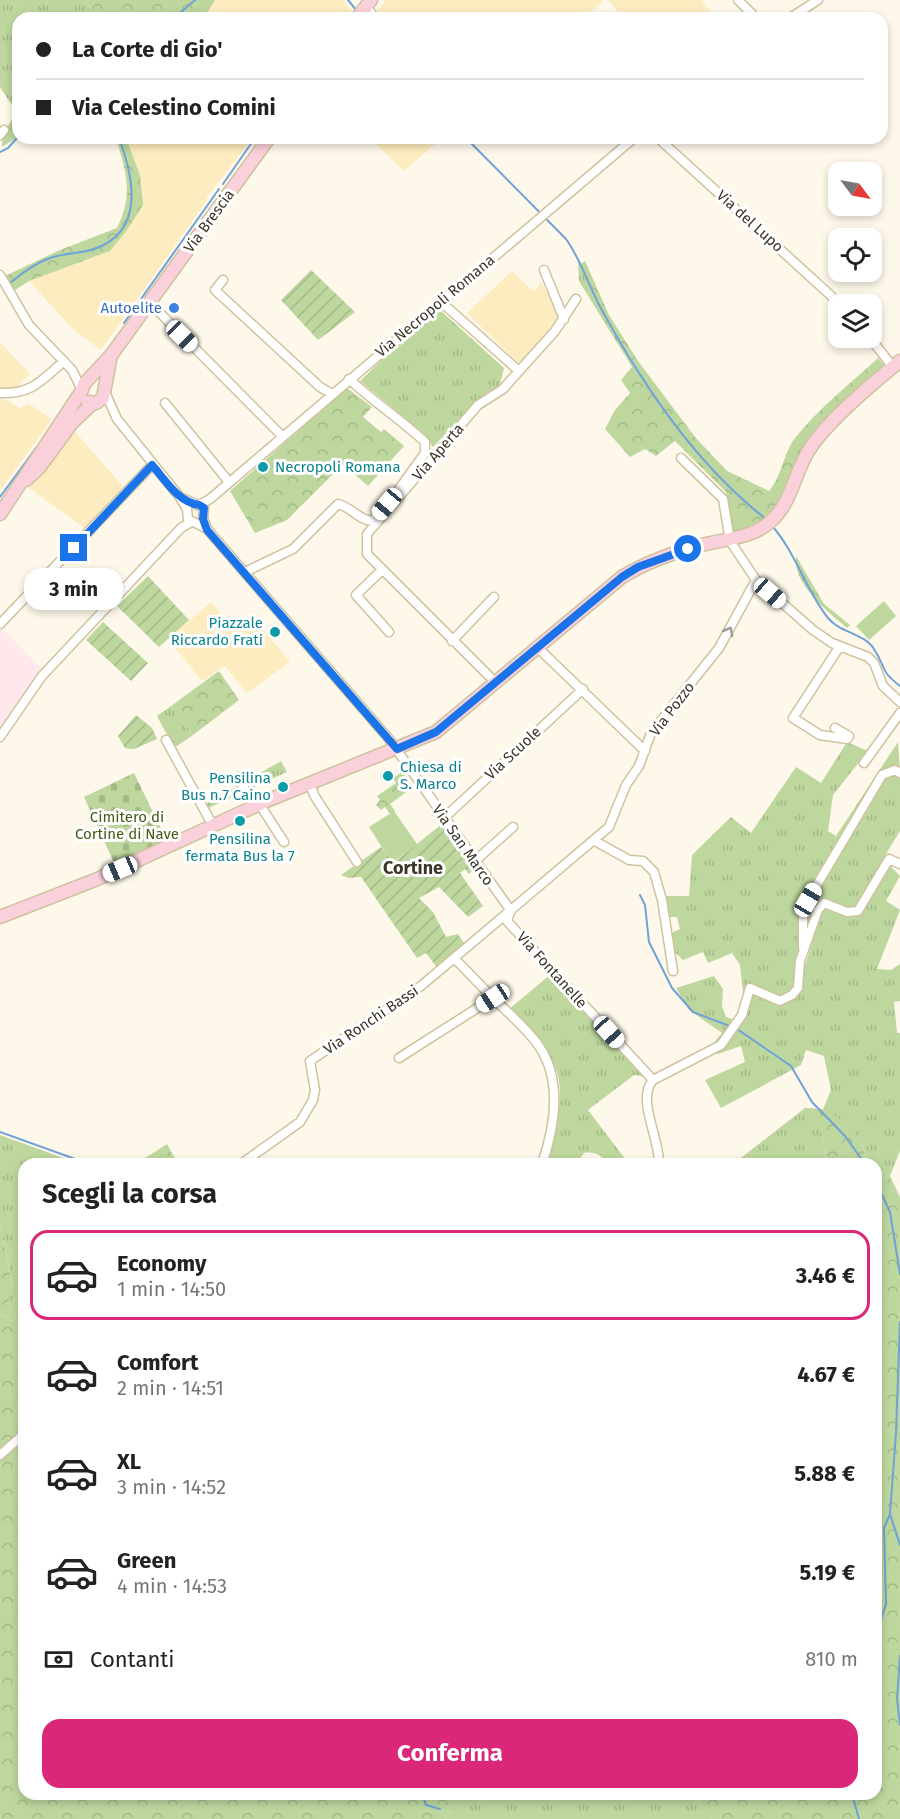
<!DOCTYPE html>
<html lang="it">
<meta charset="utf-8">
<style>
:root{--surface:#fff;--page:#f2f2f2;--text:#222;--muted:#767676;--line:#e0e0e0;--accent:#db2777}
body{margin:0;font-family:"Fira Sans",sans-serif;background:var(--page);color:var(--text);height:100vh;display:flex;flex-direction:column;font-size:22px;white-space:nowrap}
*{box-sizing:border-box;margin:0}
p{font-size:20px;color:var(--muted)}
.icon{flex:none;width:33px;height:33px;fill:none;stroke:currentColor;stroke-width:2;stroke-linecap:round;stroke-linejoin:round}
.map{position:relative;flex:1;overflow:hidden}
.side{position:absolute;left:18px;top:1158px;width:864px;height:642px;display:flex;flex-direction:column;background:var(--surface);border-radius:18px;box-shadow:0 3px 9px #0003}
.side>*{flex:none}
.top-card{position:absolute;left:12px;top:12px;width:876px;height:132px;border-radius:18px;box-shadow:0 3px 9px #0003;display:grid;align-content:center;height:132px;padding:0 24px;background:var(--surface)}
.needle{width:39px;rotate:122deg}
.fabs{position:absolute;left:828px;top:162px;display:grid;gap:12px}
.fabs a{display:grid;place-items:center;width:54px;height:54px;border-radius:12px;background:var(--surface);box-shadow:0 3px 9px #0003;font-size:30px}
.end{position:absolute;width:27px;height:27px;margin:-14px;border:8px solid #1a73e8;background:#fff;box-shadow:0 0 0 3px #fff}
.from{border-radius:50%}
.bubble{position:absolute;height:42px;border-radius:18px;background:var(--surface);box-shadow:0 3px 9px #0003;font-size:20px;font-weight:700;line-height:42px;text-align:center}
.car{position:absolute;width:18px;height:36px;margin:-18px -9px;border-radius:8px;box-shadow:0 0 4px 2px #0007;background:linear-gradient(#fff 24%,#345 0 40%,#fff 0 76%,#345 0 86%,#fff 0)}
.top-card b{display:flex;align-items:center;gap:21px;height:57px;font-size:22px}
.top-card b+b{border-top:2px solid var(--line)}
.top-card i{width:15px;height:15px;background:var(--text)}
ul{padding:0;list-style:none}
li{display:flex;align-items:center;gap:18px;height:90px;margin:0 12px 9px;padding:0 12px;border:3px solid transparent;border-radius:18px}
li div{flex:1}
li b{display:block;font-size:22px}
li em{font-style:normal;font-weight:700}
li.current{border-color:var(--accent)}
li>.icon{width:54px;height:54px;stroke-width:1.5}
h2{padding:0 24px;font-size:27px;line-height:72px}
.pay{display:flex;align-items:center;gap:15px;height:66px;padding:0 24px;font-size:22px}
.pay p{margin-inline-start:auto}
.action{display:flex;gap:12px;margin-top:auto;padding:12px 24px}
.action a{flex:1;height:69px;border-radius:18px;background:var(--accent);color:#fff;font-size:24px;font-weight:700;line-height:69px;text-align:center}
.map>svg:first-child{display:block}
</style>
<div class="map">
<svg width="900" height="1819" viewBox="0 0 900 1819">
<defs>
<pattern id="grass-tufts" width="24" height="20" patternUnits="userSpaceOnUse" patternTransform="scale(1.5)"><rect width="24" height="20" fill="#bdd79e"/><path d="M3 7l-1-3M5 7V3M7 7l1-3M15 17l-1-3M17 17v-4M19 17l1-3" fill="none" stroke="#a3b988"/></pattern>
<pattern id="forest-crowns" width="20" height="18" patternUnits="userSpaceOnUse" patternTransform="scale(1.5)"><rect width="20" height="18" fill="#bdd79e"/><path d="M2 6a3 3 0 1 1 6 0M12 15a3 3 0 1 1 6 0" fill="none" stroke="#a3b988"/></pattern>
<pattern id="cemetery-stones" width="16" height="16" patternUnits="userSpaceOnUse" patternTransform="scale(1.5)"><rect width="16" height="16" fill="#bdd79e"/><path d="M2 7V4a2 2 0 0 1 4 0v3zM10 15v-3a2 2 0 0 1 4 0v3z" fill="#a3b988"/></pattern>
<pattern id="garden-furrows" width="10" height="10" patternUnits="userSpaceOnUse" patternTransform="scale(1.5)"><rect width="10" height="10" fill="#bdd79e"/><path d="M-1 1l2-2M0 10L10 0M9 11l2-2" fill="none" stroke="#a3b988"/></pattern>
</defs>
<rect width="100%" height="100%" fill="#fef8ea"/>
<path fill="#fee8ec" d="M0,626L41,668L0,727Z"/>
<path fill="#fdecc0" d="M215,0H343L353,12L349,18H204Z
M386,0H602L603,1L583,18H382L377,11Z
M608,0H701L716,18H623Z
M126,138H253L206,198L208,199L101,350L73,329L29,281L110,251L140,175Z
M370,138H442L404,171Z
M512,271L534,292L541,282L561,319L521,365L467,313Z
M0,342L30,374L15,388H0Z
M0,399L9,401L19,408L29,404L52,419L0,491Z
M71,427L126,490L87,530L29,488Z
M211,602L237,633L254,619L290,662L247,693L225,666L202,681L168,639Z"/>
<path fill="url(#grass-tufts)" d="M0,0H86L96,18H18V137L2,147C1,132 12,124 15,110L0,87Z
M578,259L596,300L642,377L632,367L579,281Z
M440,310L504,368L500,385L475,402L433,447L424,434L360,381L391,351Z
M796,556L824,604L850,625L847,628C828,612 792,584 796,556Z
M171,706L193,735L174,748L157,716Z
M847,742L868,751L833,795L828,831L836,836L898,742L900,772L889,769L811,892L796,988L792,993L779,998L755,987L744,1001L740,965L732,953L708,963L703,952L683,960L669,947L667,935L680,929L677,917H667L659,896H689L692,855L731,817L751,833L796,767L821,783Z
M281,761L287,772L206,809L204,805Z
M895,772L900,775V831L883,859L885,862L854,911L823,902L804,948L807,907L882,778Z
M888,864L900,876L886,901L900,910L877,969L891,970L900,964V1001L894,1002L897,1033H900V1151L890,1176L867,1159L862,1144L821,1128L826,1161L823,1164H733L805,1108L823,1109L831,1090L824,1056L806,1050L801,1065L721,1108L705,1080L745,1062L741,1046L718,1054L715,1052L752,992L770,1000L797,992L823,907L852,915Z
M551,974L644,1076L634,1075L588,1110L626,1160L647,1164H609C602,1156 595,1151 584,1153L576,1164H544C569,1086 570,1066 508,1010Z
M714,976L723,989L722,1006L726,1017L735,1020L720,1044L710,1047L722,1033L689,1010L676,988Z
M0,1135L80,1164H24V1300L11,1321L0,1314L13,1286L0,1224Z
M458,1794H696L701,1809L712,1819H445Z"/>
<path fill="url(#forest-crowns)" d="M86,0H215L204,18H96Z
M116,138H126L140,175L143,205L127,230L110,251L29,281L12,292L5,276L60,250L117,228C134,194 126,172 116,138Z
M585,261L609,315L638,361L695,437L727,471L769,491C782,476 783,454 795,438C819,408 850,384 878,358L886,367L838,412L766,519L730,534L726,492L675,441L656,456L645,449L630,457L605,429L615,410L630,393L621,380L632,367L641,374L596,300L581,264Z
M347,388L372,407L363,417L381,432L384,429L404,446L368,486L343,464L287,520L255,533L230,491Z
M219,671L239,700L193,735L171,706Z
M402,772L413,787L390,804L395,811L390,814L385,807L381,810L376,805L380,800L377,796L396,783L393,778Z
M823,1110C851,1124 857,1128 867,1159L874,1164H823L826,1161L821,1128L812,1119Z
M167,1144L178,1164H136Z
M876,1165L890,1176L900,1197V1819H712L701,1809L696,1794H876Z
M0,1224L13,1287L1,1315L11,1321L24,1300V1339L21,1349L24,1351V1794H458L445,1819H0Z"/>
<path fill="url(#cemetery-stones)" d="M134,773L166,839L164,841L166,844L116,867L84,797Z"/>
<path fill="url(#garden-furrows)" d="M311,270L355,312L318,340L281,300Z
M148,576L189,620L159,647L117,606Z
M103,622L148,663L131,681L86,640Z
M136,715L152,728L157,739L134,749L125,748L118,736Z
M442,824L475,869L469,874L465,869L460,873L483,906L468,917L439,887L419,898L433,912L446,937L458,934L464,943L439,970L426,953L417,958L361,877L349,878L341,875L381,847L393,863Z"/>
<path fill="#bdd79e" d="M884,601L896,616L869,640L856,626Z
M394,811L417,844L392,863L369,827Z"/>
<g fill="none" stroke-linecap="round" stroke-linejoin="round">
<path stroke="#70a1d8" stroke-width="2" d="M348,0L357,11
M174,18L195,0
M466,138L566,239C582,261 589,288 603,312C646,390 697,465 767,520
M0,152L8,148L18,137
M223,184L255,138
M9,284C23,272 39,260 57,256C69,253 82,253 94,249C145,232 134,178 119,138
M124,323L219,189
M0,497L36,448
M773,527C797,555 806,591 828,618C840,633 864,633 874,649C886,667 879,670 900,686
M640,895L645,905L649,942L672,988L693,1012L732,1027
M737,1029L791,1066L812,1102L845,1136L865,1164
M0,1132L89,1164
M876,1182L890,1212L900,1274
M890,1514L900,1545
M876,1636L886,1604L884,1528L890,1514L896,1433L900,1322
M900,1656L897,1699L900,1725
M422,1794L426,1805L440,1809
M852,1794L859,1819"/>
<g stroke="#cfc29e" stroke-width="11">
<path id="street" d="M738,0L756,18
M366,6L375,18
M790,18L818,0
M0,135L4,130
M658,138L840,304
M544,270L564,319
M0,275L29,325L72,370L81,388
M223,280L215,290L320,387L332,394
M440,301L519,371L503,389L478,405L367,534V554L494,681
M150,303L283,437
M870,338L893,367
M519,371L555,331L576,299
M349,379C374,402 400,419 425,442V453L399,489
M105,392L117,419L179,496L187,509L188,519L207,529L389,739L511,911
M0,393C32,394 41,381 64,361
M165,403L229,482
M681,458L723,499L730,541L756,580L813,630L832,643L868,657L874,663L883,686L900,702
M182,498L204,508L203,519L207,528
M199,505L210,499L634,138
M382,570L356,595L389,632
M245,572L293,549L338,504C351,507 360,521 373,521L377,515
M0,624L152,465
M452,641L494,597
M536,646L645,751
M835,728L849,736L847,739L820,735L793,718L840,646
M0,737L42,676L181,528L191,522
M166,740L213,826
M864,763L900,713
M238,777L247,793
M310,784L314,795L357,862
M260,805L284,842
M444,818L583,689
M595,841L629,860L643,861L654,872L662,900L673,971
M474,862L513,827
M510,912L507,921L653,1080C636,1100 660,1138 659,1164
M803,948V917L808,900L882,775L895,770L900,773
M493,998C507,1012 524,1026 536,1042C563,1077 555,1126 542,1164
M399,1058L493,998L454,958
M653,1080L721,1045L742,1015L750,988L780,1001L792,995L798,988L800,961L818,910L824,903L847,912L858,911L889,859L900,864
M241,1164L300,1122L313,1100L315,1090L310,1061L421,986L609,827L626,785L639,766L651,733L719,648L756,580
M0,1455L24,1434"/>
</g>
<g stroke="#cfc29e" stroke-width="15">
<path id="secondary" d="M357,18L371,0
M88,402L96,403L103,398L111,355
M26,480L39,468L72,423L93,403
M0,514L81,392L84,384L112,354L269,138
M0,917L95,880L264,802L436,732L622,577C645,563 672,553 698,546C722,539 751,539 770,522C792,503 794,473 809,450C827,421 873,383 900,361"/>
</g>
<use href="#street" stroke="#fff" stroke-width="8"/>
<use href="#secondary" stroke="#fad0db" stroke-width="12"/>
</g>
<defs><path id="oneway-chevron" d="M-2-3.5L2.5 0L-2 3.5" fill="none" stroke-width="1.6" stroke-linecap="round" stroke-linejoin="round" transform="scale(1.5)"/></defs>
<use stroke="#9e9a94" href="#oneway-chevron" transform="translate(729 631) rotate(-61)"/>
<g fill="none" stroke-linecap="round" stroke-linejoin="round">
<path stroke="#1a73e8" stroke-width="8" d="M74,548L152,465C166,481 178,502 199,505L204,508L203,519L207,530L397,749L436,732L622,577L638,567L688,549"/>
</g>
<circle fill="#3f7fe0" stroke="#fff" stroke-width="2" cx="174" cy="308" r="6"/>
<g fill="#0f9aa8" stroke="#fff" stroke-width="2">
<circle cx="263" cy="467" r="6"/>
<circle cx="275" cy="632" r="6"/>
<circle cx="388" cy="776" r="6"/>
<circle cx="283" cy="787" r="6"/>
<circle cx="240" cy="821" r="6"/>
</g>
<g text-anchor="middle" dominant-baseline="central" stroke-width="6" stroke-linejoin="round" paint-order="stroke">
<g font-size="15" fill="#3c3628" stroke="#fff">
<text transform="translate(209 221) rotate(-54)">Via Brescia</text>
<text transform="translate(750 221) rotate(42)">Via del Lupo</text>
<text transform="translate(435 306) rotate(-40)">Via Necropoli Romana</text>
<text transform="translate(438 452) rotate(-49)">Via Aperta</text>
<text transform="translate(672 709) rotate(-53)">Via Pozzo</text>
<text transform="translate(513 753) rotate(-43)">Via Scuole</text>
<text transform="translate(463 845) rotate(55)">Via San Marco</text>
<text transform="translate(552 970) rotate(48)">Via Fontanelle</text>
<text transform="translate(371 1020) rotate(-34)">Via Ronchi Bassi</text>
</g>
<g font-size="15" fill="#366cbe" stroke="#fff" text-anchor="end">
<text x="162" y="308">Autoelite</text>
</g>
<g font-size="15" fill="#0d838f" stroke="#fff" text-anchor="start">
<text x="275" y="467">Necropoli Romana</text>
<text x="263" y="623" text-anchor="end">Piazzale<tspan x="263" dy="17">Riccardo Frati</tspan></text>
<text x="400" y="767">Chiesa di<tspan x="400" dy="17">S. Marco</tspan></text>
<text x="271" y="778" text-anchor="end">Pensilina<tspan x="271" dy="17">Bus n.7 Caino</tspan></text>
<text x="240" y="839" text-anchor="middle">Pensilina<tspan x="240" dy="17">fermata Bus la 7</tspan></text>
</g>
<g font-size="15" fill="#425c14" stroke="#fff">
<text x="127" y="817">Cimitero di<tspan x="127" dy="17">Cortine di Nave</tspan></text>
</g>
<g font-size="18" font-weight="bold" fill="#3c3628" stroke="#fff">
<text x="413" y="868">Cortine</text>
</g>
</g>
</svg>
<div class="fabs">
<a><svg class="needle" viewBox="-14 -14 28 28"><path d="M0-13l5 13h-10z" fill="#e53935"/><path d="M0 13l5-13h-10z" fill="#767676"/></svg></a>
<a><svg class="icon" aria-label="locate" viewBox="0 0 24 24"><circle cx="12" cy="12" r="6"/><path d="M12 2v4M12 18v4M2 12h4M18 12h4"/></svg></a>
<a><svg class="icon" aria-label="layers" viewBox="0 0 24 24"><path d="M12 4l9 5-9 5-9-5zM3 14l9 5 9-5"/></svg></a>
</div>
<i class="end from" style="left:688px;top:549px"></i>
<i class="end" style="left:74px;top:548px"></i>
<div class="bubble" style="left:24px;top:568px;width:99px">3 min</div>
<i class="car" style="left:182px;top:336px;rotate:135deg"></i>
<i class="car" style="left:387px;top:504px;rotate:220deg"></i>
<i class="car" style="left:770px;top:593px;rotate:131deg"></i>
<i class="car" style="left:120px;top:869px;rotate:247deg"></i>
<i class="car" style="left:808px;top:900px;rotate:30deg"></i>
<i class="car" style="left:493px;top:998px;rotate:237deg"></i>
<i class="car" style="left:609px;top:1032px;rotate:138deg"></i>
<div class="top-card">
<b><i class="from"></i>La Corte di Gio'</b>
<b><i></i>Via Celestino Comini</b>
</div>
<section class="side">
<h2>Scegli la corsa</h2>
<ul>
<li class="current"><svg class="icon" aria-label="car" viewBox="0 0 24 24"><path d="M5 17H2v-5l4-1 3-4h7l3 4 3 1v5h-3M9 17h6M6 11h13"/><circle cx="7" cy="17" r="2"/><circle cx="17" cy="17" r="2"/></svg><div><b>Economy</b><p>1 min · 14:50</p></div><em>3.46 €</em></li>
<li><svg class="icon" aria-label="car" viewBox="0 0 24 24"><path d="M5 17H2v-5l4-1 3-4h7l3 4 3 1v5h-3M9 17h6M6 11h13"/><circle cx="7" cy="17" r="2"/><circle cx="17" cy="17" r="2"/></svg><div><b>Comfort</b><p>2 min · 14:51</p></div><em>4.67 €</em></li>
<li><svg class="icon" aria-label="car" viewBox="0 0 24 24"><path d="M5 17H2v-5l4-1 3-4h7l3 4 3 1v5h-3M9 17h6M6 11h13"/><circle cx="7" cy="17" r="2"/><circle cx="17" cy="17" r="2"/></svg><div><b>XL</b><p>3 min · 14:52</p></div><em>5.88 €</em></li>
<li><svg class="icon" aria-label="car" viewBox="0 0 24 24"><path d="M5 17H2v-5l4-1 3-4h7l3 4 3 1v5h-3M9 17h6M6 11h13"/><circle cx="7" cy="17" r="2"/><circle cx="17" cy="17" r="2"/></svg><div><b>Green</b><p>4 min · 14:53</p></div><em>5.19 €</em></li>
</ul>
<div class="pay"><svg class="icon" aria-label="cash" viewBox="0 0 24 24"><path d="M3 7h18v10H3z"/><circle cx="12" cy="12" r="2"/></svg>Contanti<p>810 m</p></div>
<div class="action"><a>Conferma</a></div>
</section>
</div>
